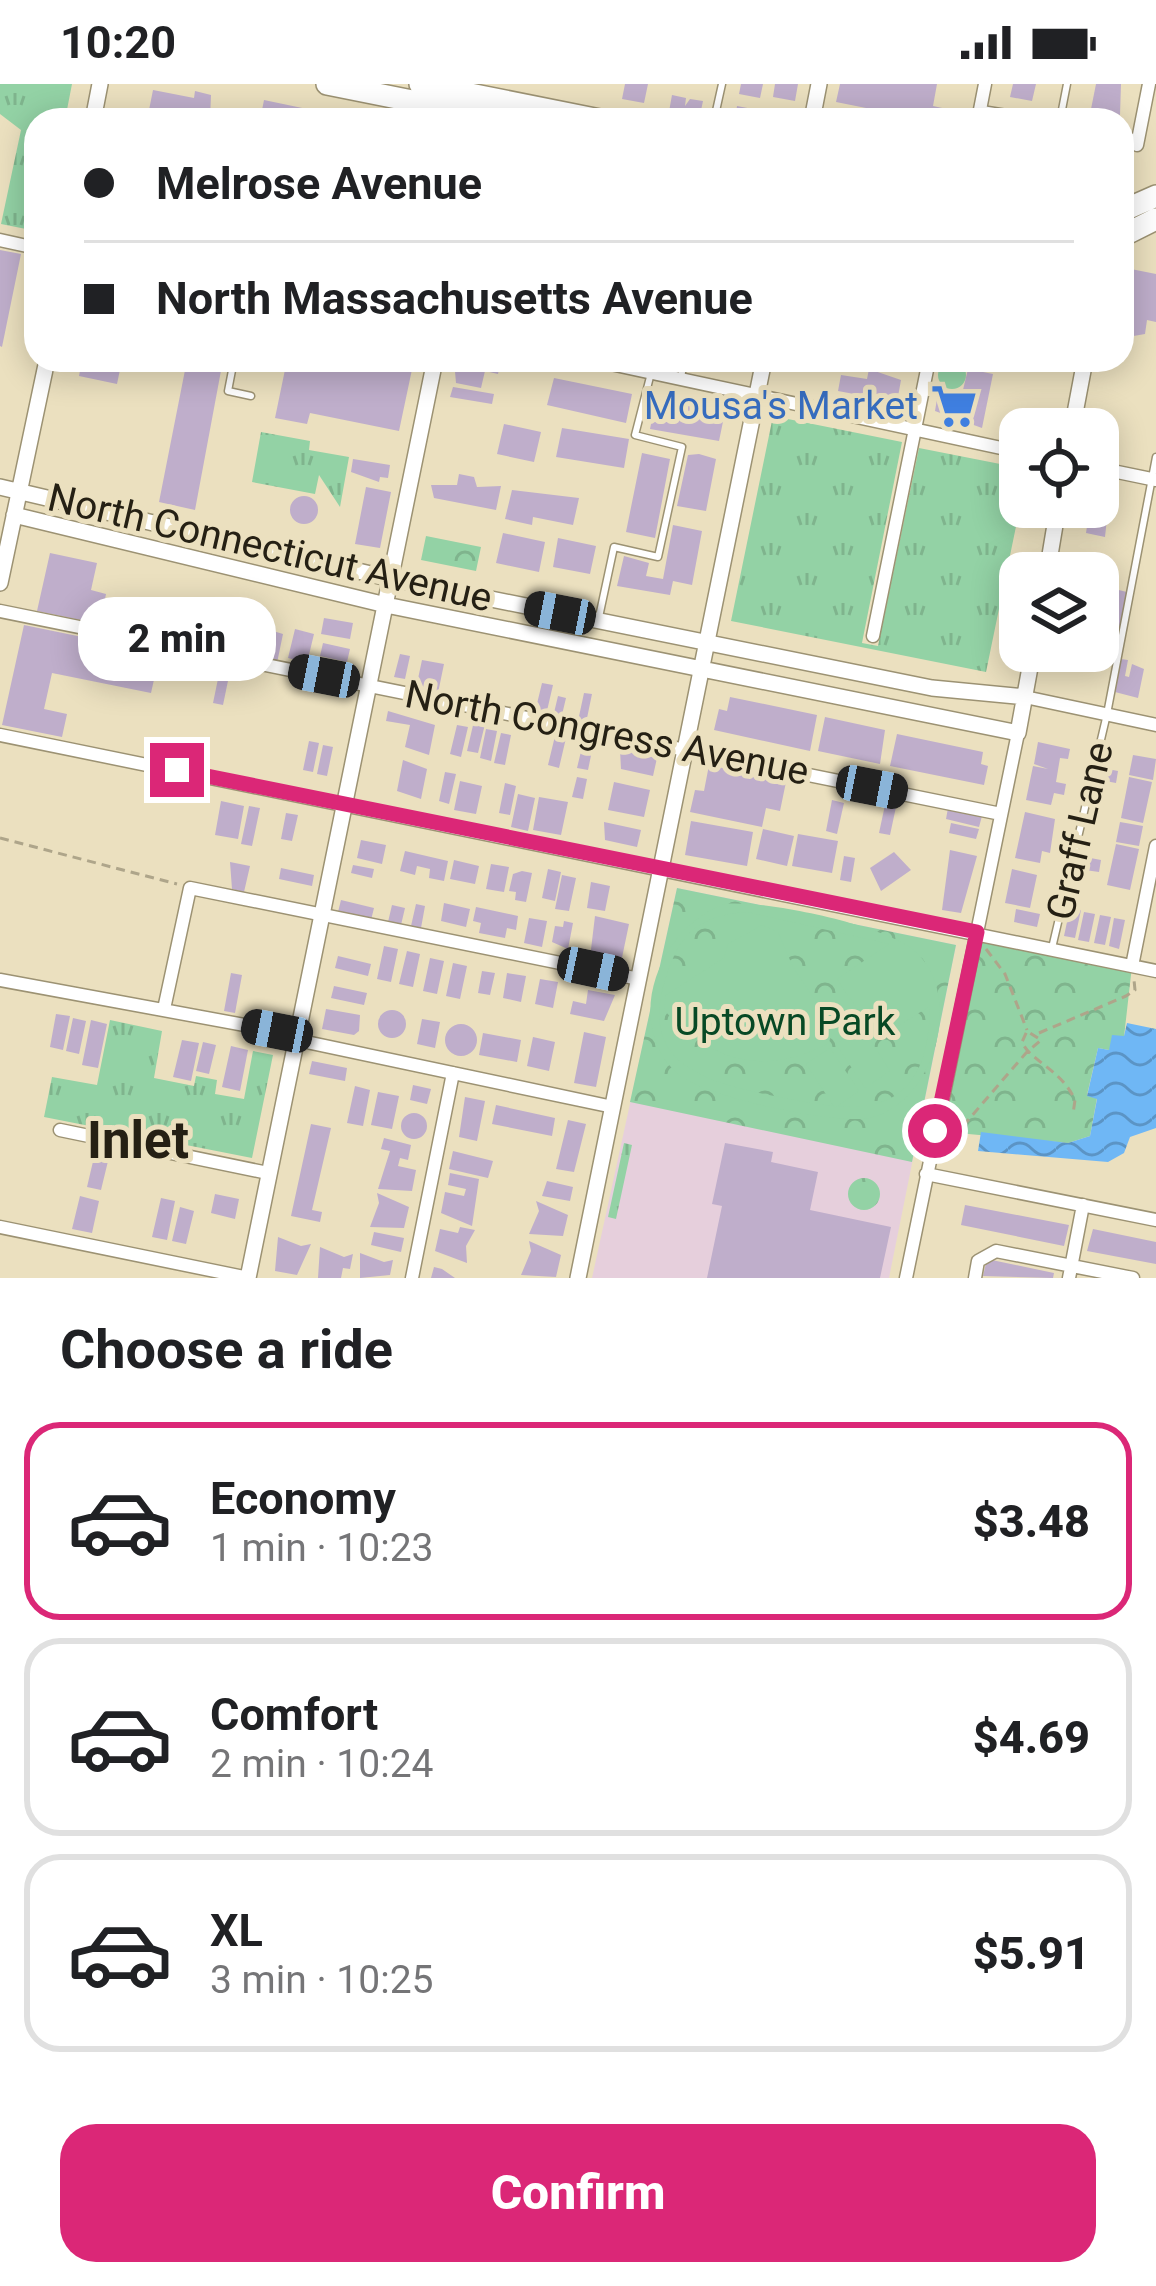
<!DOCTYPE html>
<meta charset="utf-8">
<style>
:root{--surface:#fff;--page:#f6f6f6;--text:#202124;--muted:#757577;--line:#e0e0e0;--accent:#db2777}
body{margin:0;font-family:Roboto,sans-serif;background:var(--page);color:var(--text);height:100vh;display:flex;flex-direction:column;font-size:45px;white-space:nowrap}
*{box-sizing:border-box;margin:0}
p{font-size:39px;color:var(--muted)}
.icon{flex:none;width:66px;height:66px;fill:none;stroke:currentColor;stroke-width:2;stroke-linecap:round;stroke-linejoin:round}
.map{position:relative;height:1194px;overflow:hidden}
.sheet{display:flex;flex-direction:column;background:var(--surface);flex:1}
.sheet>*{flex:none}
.top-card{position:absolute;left:24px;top:24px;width:1110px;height:264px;border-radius:36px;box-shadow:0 6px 30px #0003;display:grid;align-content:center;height:264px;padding:0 60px;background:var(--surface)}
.tools{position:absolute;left:999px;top:324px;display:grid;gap:24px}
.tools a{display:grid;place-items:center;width:120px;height:120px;border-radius:24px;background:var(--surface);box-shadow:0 6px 30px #0003;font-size:60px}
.end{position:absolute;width:54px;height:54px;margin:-27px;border:15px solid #db2777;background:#fff;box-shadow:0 0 0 6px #fff}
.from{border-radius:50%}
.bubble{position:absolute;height:84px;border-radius:36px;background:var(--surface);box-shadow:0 6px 30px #0003;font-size:39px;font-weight:800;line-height:84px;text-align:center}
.car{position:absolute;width:36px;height:72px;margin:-36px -18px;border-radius:15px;box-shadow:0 0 9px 3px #0007;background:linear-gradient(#222 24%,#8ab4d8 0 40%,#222 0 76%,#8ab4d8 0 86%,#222 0)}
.top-card b{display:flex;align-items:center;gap:42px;height:114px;font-size:45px}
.top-card b+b{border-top:3px solid var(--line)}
.top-card i{width:30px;height:30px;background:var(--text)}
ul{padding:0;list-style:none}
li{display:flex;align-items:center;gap:36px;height:198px;margin:0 24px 18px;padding:0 36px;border:6px solid var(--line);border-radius:36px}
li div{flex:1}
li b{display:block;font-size:45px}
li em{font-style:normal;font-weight:800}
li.selected{border-color:var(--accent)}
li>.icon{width:108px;height:108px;stroke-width:1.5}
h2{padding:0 60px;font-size:54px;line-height:144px}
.action{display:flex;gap:24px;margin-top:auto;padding:24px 60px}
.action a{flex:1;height:138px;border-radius:36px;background:var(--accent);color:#fff;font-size:48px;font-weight:800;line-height:138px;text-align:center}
.status{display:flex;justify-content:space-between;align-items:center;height:84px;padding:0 60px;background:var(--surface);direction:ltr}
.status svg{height:33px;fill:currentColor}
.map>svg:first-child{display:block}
</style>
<div class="status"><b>10:20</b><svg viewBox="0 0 49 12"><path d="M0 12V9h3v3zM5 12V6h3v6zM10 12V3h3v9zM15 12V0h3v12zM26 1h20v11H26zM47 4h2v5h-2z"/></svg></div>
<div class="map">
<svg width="1156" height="1194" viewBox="0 0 1156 1194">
<defs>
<pattern id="grass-tufts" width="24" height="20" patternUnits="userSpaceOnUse" patternTransform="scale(3)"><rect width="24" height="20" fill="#93d2a5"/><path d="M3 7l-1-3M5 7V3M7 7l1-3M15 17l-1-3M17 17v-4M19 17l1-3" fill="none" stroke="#7fb48d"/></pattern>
<pattern id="forest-crowns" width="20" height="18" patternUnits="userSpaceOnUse" patternTransform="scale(3)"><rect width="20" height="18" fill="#93d2a5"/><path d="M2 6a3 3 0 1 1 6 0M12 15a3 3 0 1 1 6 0" fill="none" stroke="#7fb48d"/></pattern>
<pattern id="water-waves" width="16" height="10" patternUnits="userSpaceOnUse" patternTransform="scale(3)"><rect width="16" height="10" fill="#6fb7f5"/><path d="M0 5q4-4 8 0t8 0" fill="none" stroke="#5b94c5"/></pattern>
</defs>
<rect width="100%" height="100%" fill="#ebe0bf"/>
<path fill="#e6cfdc" d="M677,804L956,861L889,1194H592Z"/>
<path fill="url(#grass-tufts)" d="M0,0H72L65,36H36V147L1,140L21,46L0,30Z
M938 291a14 14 0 1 1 28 0a14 14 0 1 1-28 0Z
M773,332L902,358L862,559L878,562L919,364L1020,384V423L986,588L731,537Z
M261,348L310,357L309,366L349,373L340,423L319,391L315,410L252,398Z
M110,936L162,947L154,994L194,1002L196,992L217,996L215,1010L244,1015L253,967L273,971L252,1074L44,1033L52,993L97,1001Z
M624,1059L632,1061L616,1135L608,1133Z"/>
<path fill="url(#forest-crowns)" d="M426,452L481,463L476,487L421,476Z
M677,804L956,861L912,1078L630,1018Z
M977,847L1132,882L1124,953L1109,966L1098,964L1087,1011L1097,1014L1090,1052L1068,1059L935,1047Z
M848 1110a16 16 0 1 1 32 0a16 16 0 1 1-32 0Z"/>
<path fill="#93d2a5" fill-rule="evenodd" d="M725,820C765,816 888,841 917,869C964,914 934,1019 870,1034C836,1041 702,1013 677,989C621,938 661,841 725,820ZM748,828L889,860L837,895L874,950L882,952L930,922C928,1034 866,1031 779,1013C694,996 629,976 674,872C687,841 716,829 748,828Z
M762,841L778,848L793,883L833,943L829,959C766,993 711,978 664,926L666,911L724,874L728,860Z
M862,943L890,987L865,1004L836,960Z
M830,964L859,1007L835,1024L806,980Z"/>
<path fill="url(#water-waves)" d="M1127,939L1156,945V1044L1130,1053L1124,1069L1108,1078L978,1067L981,1048L1068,1059L1090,1052L1097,1015L1087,1012L1098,964L1109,966L1112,951L1124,952Z"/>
<path fill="#bfaecb" d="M625,0H648L644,19L622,15Z
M741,0H763L760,14L739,10Z
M775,0H798L795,17L773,13Z
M840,0H937L933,22L965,29L964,36H894L896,30L836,18Z
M1013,0H1036L1032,17L1010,13Z
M1096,0H1121L1120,31L1091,25Z
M153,6L194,14L195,7L211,11L210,36H132L135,27L149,26Z
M672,11L686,14L685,22L690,15L703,17L699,36L668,33Z
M264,16L350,34V36H260Z
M737,22L799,34V36H735Z
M0,166L21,170L2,263L0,262Z
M1131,185L1156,190V238L1147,236L1145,250L1122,254Z
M82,276H122L117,300L79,292Z
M187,276H223L195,426L159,418Z
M287,276H414L399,347L310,329L307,340L275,334Z
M454,276H501L498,290L485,287L481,304L456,299Z
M869,285L901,296L897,318L838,307L841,291L867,295Z
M968,285L993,290L982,344L935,327L938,309L951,315L953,308L962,310Z
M554,294L632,310L626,339L547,321Z
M453,303L494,310L492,320L450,313Z
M656,315L725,328L719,357L650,345Z
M504,340L541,348L534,378L497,370Z
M562,344L629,355L624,384L556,373Z
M642,369L670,375L655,454L626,448Z
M699,370L716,375L706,427L677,422L688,371Z
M353,375L390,381L388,394L380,393L379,398L351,388Z
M459,390L474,393L477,403L501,402L496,426L434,414L431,401H457Z
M366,403L391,408L380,464L355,460Z
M1098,405L1110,407L1105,453L1086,449L1090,423H1098Z
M512,406L579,414L573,441L533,433L532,441L505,435Z
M290 426a14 14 0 1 1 28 0a14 14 0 1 1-28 0Z
M673,441L702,447L692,501L673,497L670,511L617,502L624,472L649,479L646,492L663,495Z
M503,449L545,458L539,488L496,479Z
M558,454L596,462L590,490L553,483Z
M50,469L97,479L91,506L106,510L100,540L37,527Z
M1098,501L1127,508L1115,567L1098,563L1105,517L1098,515Z
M324,534L353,539L350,555L321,550Z
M223,538L253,544L247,574L216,567Z
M24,541L160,569L151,609L52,589L44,625L67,630L62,653L2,641Z
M257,544L267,546L261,575L251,573Z
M295,545L314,550L307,579L288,574Z
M273,547L283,550L277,579L267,577Z
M323,559L350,565L347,578L320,572Z
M400,570L410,572L405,595L394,593Z
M1121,575L1128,576L1125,592L1129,593L1132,580L1144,585L1138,614L1115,608Z
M422,576L444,580L438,609L416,604Z
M219,590L229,592L223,621L213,619Z
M542,599L553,601L546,631L535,628Z
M584,609L592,610L586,639L578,637Z
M558,612L566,614L561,635L553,633Z
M730,613L817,631L810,667L714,646L719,625L727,627Z
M388,627L435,641L429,671L405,663L410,641L386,637Z
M825,633L885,646L880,680L818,667Z
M474,637L485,640L478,669L467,667Z
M457,641L468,643L461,673L450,670Z
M486,645L497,647L491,677L480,674Z
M501,649L511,651L505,681L494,679Z
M897,650L983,668L981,680L988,682L984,701L890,682Z
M555,652L566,654L559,684L548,681Z
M584,655L594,657L588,686L577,684Z
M309,657L319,659L313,688L303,686Z
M1038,658L1070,665L1068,675L1060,674L1056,698L1066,700L1064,711L1054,709L1051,721L1026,716L1033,682L1048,685L1034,680Z
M323,661L333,663L327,692L317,690Z
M620,666L657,674L653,692L621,685Z
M1133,671L1156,675L1153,696L1129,691Z
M403,676L427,685L421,715L397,707Z
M709,681L786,698L780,727L766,724L762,743L690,728L695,706L704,707Z
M1097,683L1118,687L1116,699L1095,695Z
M445,688L456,690L449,720L439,717Z
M577,693L587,695L583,715L572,713Z
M1129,693L1152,698L1143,739L1121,734Z
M460,697L482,702L476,730L454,726Z
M614,698L650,706L644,733L608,726Z
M505,699L516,702L510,731L499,729Z
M518,710L535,714L528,747L511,743Z
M539,713L568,718L561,751L533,746Z
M832,716L844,719L837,750L826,747Z
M221,717L244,722L238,755L215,751Z
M885,721L896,723L890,751L879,749Z
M249,722L260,724L252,762L241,760Z
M948,724L982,732L979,743L946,735Z
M1025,728L1055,735L1050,769L1042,767L1040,779L1015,774Z
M286,729L298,731L292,757L281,755Z
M691,737L753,748L747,782L685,771Z
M604,738L641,746L637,763L605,756Z
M1120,738L1143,742L1139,762L1116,758Z
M951,739L979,745L976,755L949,749Z
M763,745L794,752L787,782L756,775Z
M798,750L838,757L832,789L792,782Z
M361,756L386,761L382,780L357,774Z
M1116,760L1139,765L1130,806L1107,801Z
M950,766L977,772L961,829L942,826Z
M405,767L448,777L444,797L429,794L430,785L417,782L415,791L400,787Z
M894,768L911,786L881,807L870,784Z
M844,772L855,774L851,798L840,796Z
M1080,772L1101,776L1099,788L1078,785Z
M454,776L479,782L475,800L450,795Z
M230,778L250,782L244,808L232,805Z
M491,780L509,783L504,808L486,805Z
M353,781L374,785L372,794L351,789Z
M281,784L314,791L312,802L279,795Z
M548,785L561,788L555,817L542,814Z
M1012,785L1037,791L1030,824L1005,819Z
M522,787L532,789L526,818L515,816L516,808L509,807L513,790Z
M562,791L576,794L569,827L555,825Z
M591,798L610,802L605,827L587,824Z
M341,816L374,824L371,836L338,828Z
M444,819L470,825L466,843L441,837Z
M416,820L425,822L421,844L411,842Z
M392,821L405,824L401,841L388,838Z
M476,823L518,832L516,846L507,844L505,854L479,849L481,839L473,837Z
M1070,824L1081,826L1075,854L1064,852Z
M1016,825L1040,830L1037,843L1014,838Z
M1084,828L1095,830L1089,858L1078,856Z
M1100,831L1111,833L1105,861L1094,859Z
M595,832L629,840L619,888L589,882Z
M529,834L547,837L542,863L524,859Z
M1114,834L1125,836L1119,865L1109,862Z
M564,837L573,839L568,865L552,858L555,842L563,843Z
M384,862L398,865L391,898L377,895Z
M407,867L420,870L413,903L399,900Z
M338,872L371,880L368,892L335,884Z
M430,874L444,877L437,910L423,907Z
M453,879L467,882L460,915L446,912Z
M482,887L495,889L490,911L478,909Z
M231,889L242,891L235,929L224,927Z
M507,889L526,892L521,918L503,914Z
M540,895L558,898L553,924L535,920Z
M334,902L367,909L364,921L331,914Z
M588,906L615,911L604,937L570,930L573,917L586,920Z
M326,925L360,931L359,947L354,951L322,945Z
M378 940a14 14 0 1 1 28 0a14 14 0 1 1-28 0Z
M56,930L70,932L63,966L50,963Z
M73,934L86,937L79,970L66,967Z
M422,935L440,938L435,964L417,960Z
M91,936L107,940L98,984L82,981Z
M445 956a16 16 0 1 1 32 0a16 16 0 1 1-32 0Z
M584,948L606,953L596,1003L574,999Z
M483,949L521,956L517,978L479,971Z
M533,953L555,958L549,987L527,982Z
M182,956L199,959L191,997L173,993Z
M203,958L216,961L209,990L196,987Z
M231,962L248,966L240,1007L222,1003Z
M312,977L347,984L345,997L309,990Z
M413,1001L431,1005L427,1020L410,1016Z
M355,1002L370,1006L363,1042L347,1039Z
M378,1008L399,1012L392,1045L371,1041Z
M465,1013L485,1017L477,1057L459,1053Z
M496,1021L555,1034L552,1052L492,1040Z
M401 1042a13 13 0 1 1 26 0a13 13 0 1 1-26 0Z
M568,1036L586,1040L574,1088L556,1085Z
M311,1040L331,1044L312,1126L322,1128L320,1138L291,1132Z
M384,1054L411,1061L408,1076L400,1074L398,1082L416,1086L412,1107L378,1105L390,1067L381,1065Z
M725,1059L773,1068L771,1078L818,1088L810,1126L891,1143L880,1194H707L722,1122L712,1120Z
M453,1067L493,1077L488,1094L449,1085Z
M95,1069L109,1073L101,1106L87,1103Z
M450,1089L479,1095L472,1142L441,1129L445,1108L464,1112L466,1105L448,1101Z
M547,1097L573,1103L570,1117L542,1112Z
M377,1109L409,1123L404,1144L370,1143L379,1119Z
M215,1110L239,1115L235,1135L211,1129Z
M80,1112L99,1117L92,1149L72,1145Z
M161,1114L175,1117L167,1156L152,1153Z
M536,1117L568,1131L563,1152L529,1150L539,1127Z
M965,1121L1069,1141L1064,1162L961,1141Z
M180,1123L194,1127L186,1160L172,1157Z
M460,1143L475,1146L466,1162L467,1179L435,1167L440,1145L458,1149Z
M1093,1145L1156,1158V1180L1087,1167Z
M374,1148L404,1154L401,1168L371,1161Z
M278,1153L301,1162L311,1160L297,1191L275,1187Z
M529,1157L561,1171L556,1193L521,1191L531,1167Z
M320,1163L344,1173L353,1170L350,1185L343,1184L341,1194H318Z
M360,1169L384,1178L393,1176L390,1191L360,1194Z
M987,1175L1054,1189L1053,1194L983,1192Z
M434,1183L442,1185L455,1194H431Z"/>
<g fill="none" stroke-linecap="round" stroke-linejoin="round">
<g stroke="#9c9273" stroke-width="9">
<path id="service" d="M982,25L1050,36
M714,36L722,0
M1060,36L1067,0
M1122,51L1138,54
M234,276L228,307L251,312
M681,294L684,276
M599,533L614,463L658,473L682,363L635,351L651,289
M1052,864L1107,630L1156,373"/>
</g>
<g stroke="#9c9273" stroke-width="15">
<path id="minor" d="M978,36L985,0
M1137,61L1149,0
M0,156L36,164
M592,276L1020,368
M1098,384L1156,396
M0,527L1001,730
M873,552L929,276
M1025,613L1156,641
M0,651L1156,887
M1132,882L1156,762
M0,896L277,947L311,959L613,1023
M164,925L190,804L639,895
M60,1046L268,1089
M926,1090L1156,1136
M0,1143L249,1194
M412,1194L453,989
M906,1194L1018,649
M975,1194L978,1177L996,1167L1133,1194
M1069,1194L1083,1121"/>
</g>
<g stroke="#9c9273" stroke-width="18">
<path id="tertiary" d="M93,36L100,0
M812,36L819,0
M1072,345L1085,276
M0,403L392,495L932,604L1025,613
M14,431L386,521L1018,649L1033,567
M1047,489L1058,423
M0,499L47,276
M248,1194L435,276
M578,1194L764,276"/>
</g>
<g stroke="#9c9273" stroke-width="24">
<path id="trunk" d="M327,0L507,36
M420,0L600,36
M1122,127L1156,112
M1122,152L1156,135"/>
</g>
<path stroke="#aea58a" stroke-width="3" stroke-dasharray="9 6" stroke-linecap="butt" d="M0,754L177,800
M986,865L1005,890L1027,946
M1039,949L1126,912L1135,906L1134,896
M948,1043L963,1042L1026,969L1041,956L1027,947L1022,958C1030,977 1061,985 1075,1016L1073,1030"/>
<use href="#service" stroke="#fff" stroke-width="6"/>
<use href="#minor" stroke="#fff" stroke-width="12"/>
<use href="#tertiary" stroke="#fff" stroke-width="15"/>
<use href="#trunk" stroke="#fff" stroke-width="21"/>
</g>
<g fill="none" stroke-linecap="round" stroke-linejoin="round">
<path stroke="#db2777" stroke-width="15" d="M177,686L977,848L935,1047"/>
</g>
<defs>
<g id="supermarket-bare" transform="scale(3.6)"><path d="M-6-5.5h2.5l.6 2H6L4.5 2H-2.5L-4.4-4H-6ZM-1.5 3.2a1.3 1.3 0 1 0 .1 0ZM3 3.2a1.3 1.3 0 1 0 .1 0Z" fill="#3f7fe0" stroke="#ebe0bf" stroke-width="2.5" paint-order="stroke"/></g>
</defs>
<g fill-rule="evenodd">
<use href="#supermarket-bare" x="954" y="322"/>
</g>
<g text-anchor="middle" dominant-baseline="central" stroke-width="10" stroke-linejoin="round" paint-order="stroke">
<g font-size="39" fill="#366cbe" stroke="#ebe0bf" text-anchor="end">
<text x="918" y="322">Mousa's Market</text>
</g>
<g font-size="39" fill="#252014" stroke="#ebe0bf">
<text transform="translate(270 464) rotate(13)">North Connecticut Avenue</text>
<text transform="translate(607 649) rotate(11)">North Congress Avenue</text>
<text transform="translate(1080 747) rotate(-77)">Graff Lane</text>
</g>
<g font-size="39" fill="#074925" stroke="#ebe0bf">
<text x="785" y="938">Uptown Park</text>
</g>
<g font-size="51" font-weight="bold" fill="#252014" stroke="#ebe0bf">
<text x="138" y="1056">Inlet</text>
</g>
</g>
</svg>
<div class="tools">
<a><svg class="icon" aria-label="locate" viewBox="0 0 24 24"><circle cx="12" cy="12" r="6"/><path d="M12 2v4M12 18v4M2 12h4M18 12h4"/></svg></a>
<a><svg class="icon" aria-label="layers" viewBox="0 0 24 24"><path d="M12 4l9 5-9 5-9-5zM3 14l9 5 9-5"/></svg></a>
</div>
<i class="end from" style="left:935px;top:1047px"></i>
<i class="end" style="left:177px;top:686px"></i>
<div class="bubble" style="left:78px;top:513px;width:198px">2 min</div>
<i class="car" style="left:560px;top:529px;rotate:281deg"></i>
<i class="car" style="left:324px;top:592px;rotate:281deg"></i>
<i class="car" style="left:872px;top:703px;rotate:101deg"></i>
<i class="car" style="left:593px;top:885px;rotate:102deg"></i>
<i class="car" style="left:277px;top:947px;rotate:281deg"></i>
<div class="top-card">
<b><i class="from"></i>Melrose Avenue</b>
<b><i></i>North Massachusetts Avenue</b>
</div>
</div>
<section class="sheet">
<h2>Choose a ride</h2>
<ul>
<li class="selected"><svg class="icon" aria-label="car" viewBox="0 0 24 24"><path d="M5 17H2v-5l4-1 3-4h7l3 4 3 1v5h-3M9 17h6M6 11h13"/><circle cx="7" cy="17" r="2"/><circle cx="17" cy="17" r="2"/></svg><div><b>Economy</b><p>1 min · 10:23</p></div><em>$3.48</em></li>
<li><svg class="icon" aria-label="car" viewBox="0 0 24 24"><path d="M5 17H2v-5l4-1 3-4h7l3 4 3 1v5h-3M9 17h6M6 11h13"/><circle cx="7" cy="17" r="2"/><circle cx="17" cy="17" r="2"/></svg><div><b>Comfort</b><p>2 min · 10:24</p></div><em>$4.69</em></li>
<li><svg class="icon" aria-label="car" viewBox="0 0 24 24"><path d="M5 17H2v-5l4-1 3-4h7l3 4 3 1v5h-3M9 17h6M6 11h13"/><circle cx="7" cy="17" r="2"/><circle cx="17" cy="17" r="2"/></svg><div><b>XL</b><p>3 min · 10:25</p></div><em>$5.91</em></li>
</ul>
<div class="action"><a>Confirm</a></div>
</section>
